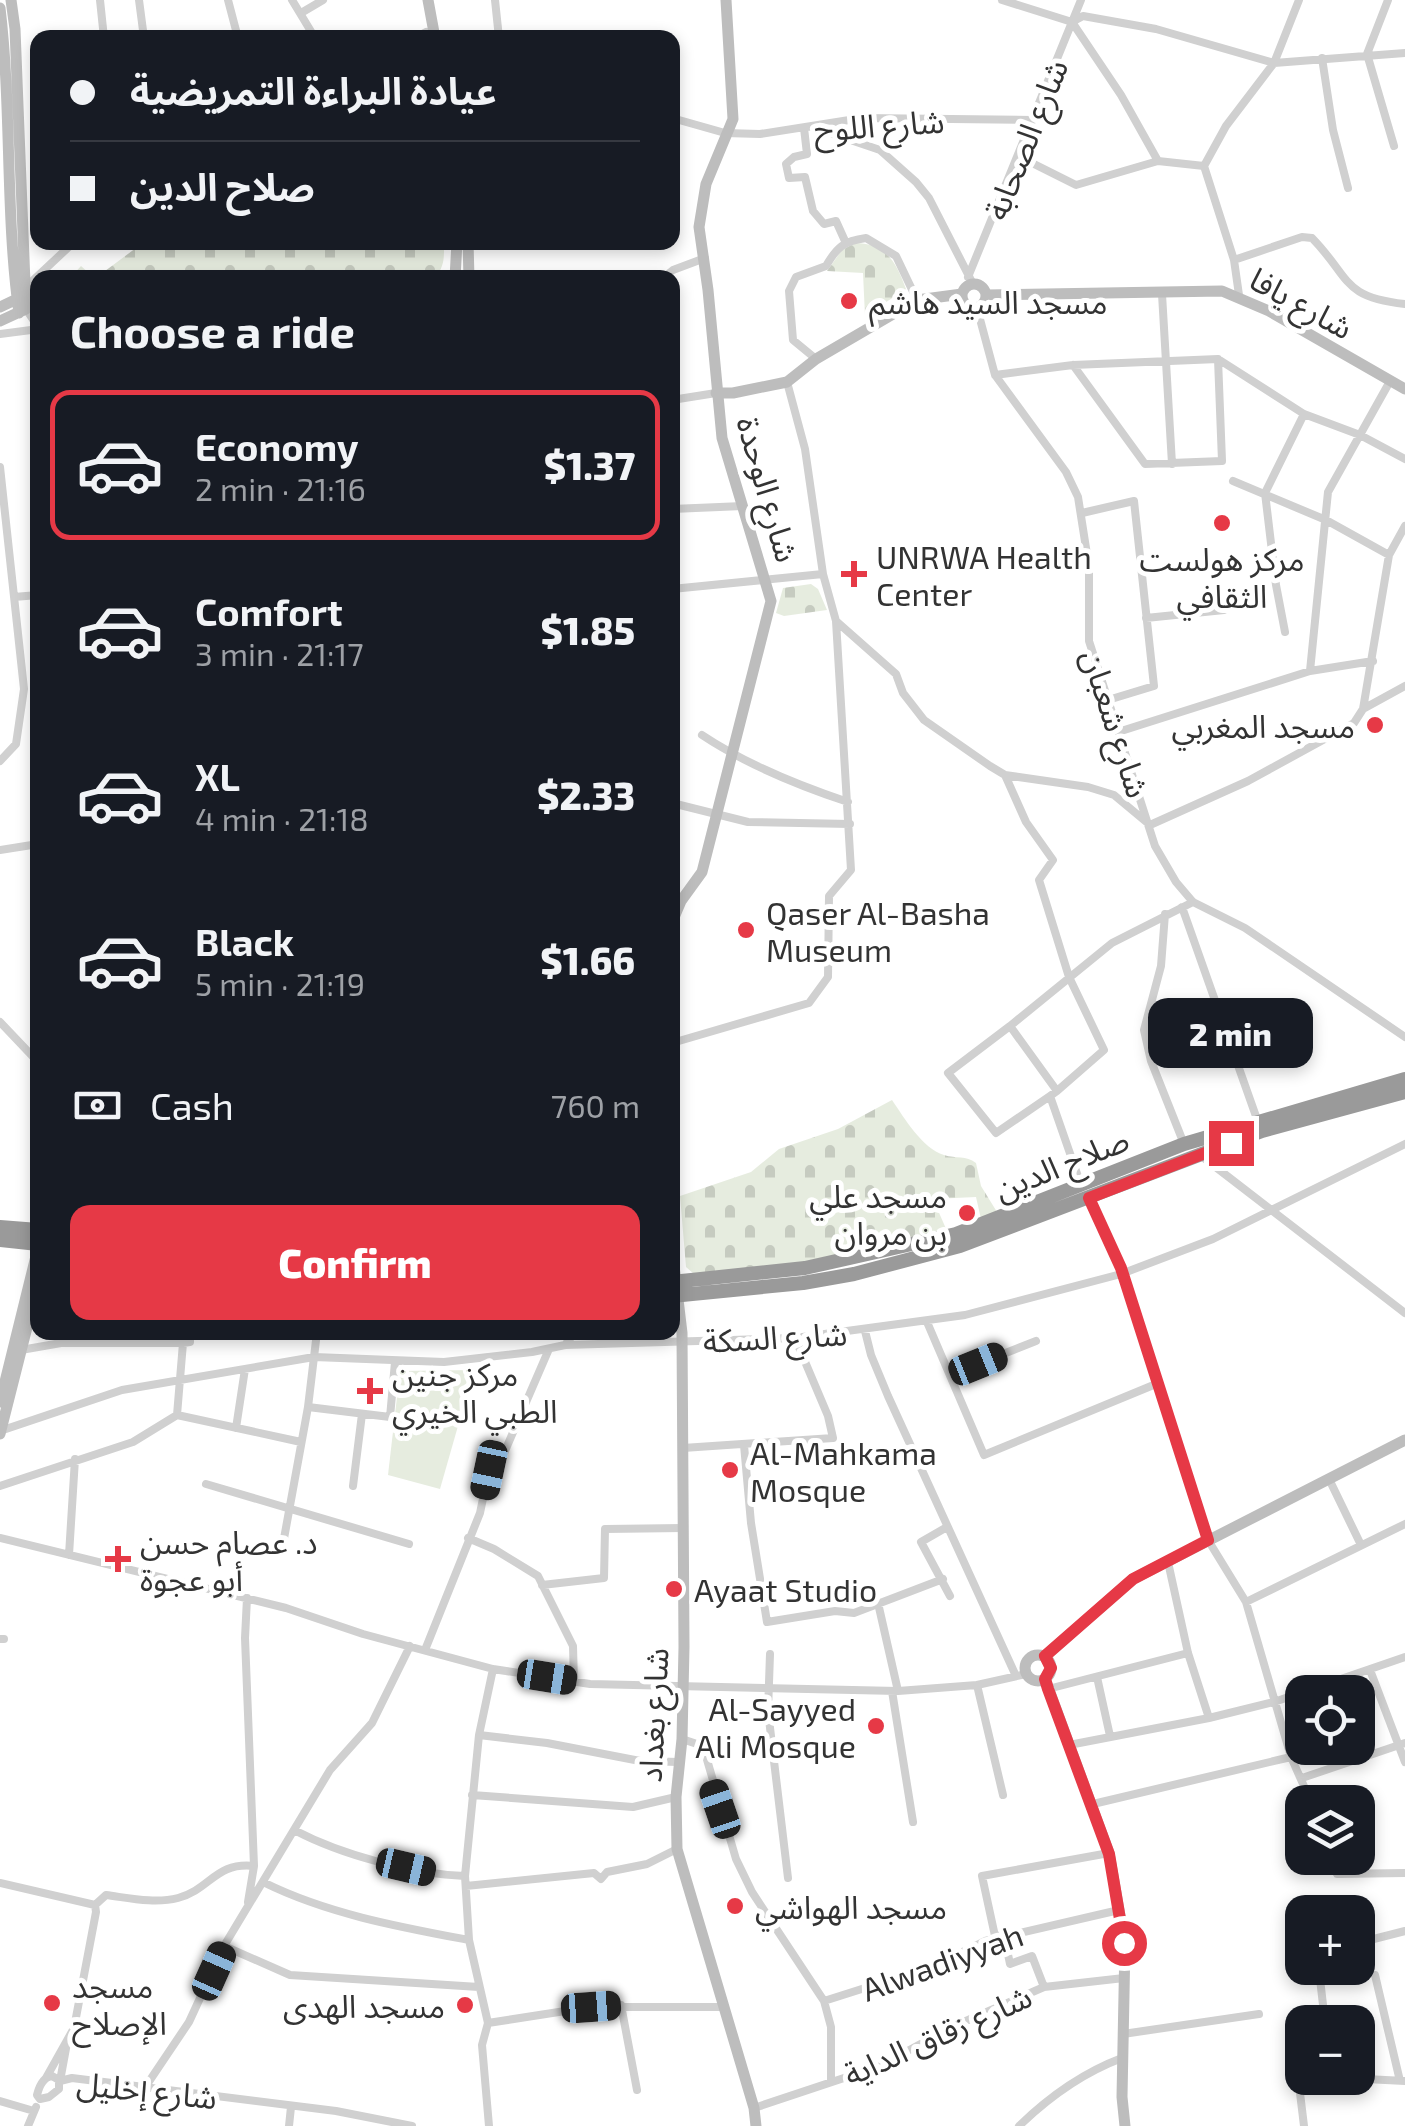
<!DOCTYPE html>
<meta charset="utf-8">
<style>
:root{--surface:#171b24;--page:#242831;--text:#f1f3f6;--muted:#9ea1a6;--line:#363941;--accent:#e63946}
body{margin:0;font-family:"Exo 2","Noto Sans Arabic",sans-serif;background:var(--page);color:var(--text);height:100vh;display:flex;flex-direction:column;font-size:38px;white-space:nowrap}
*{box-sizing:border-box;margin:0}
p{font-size:32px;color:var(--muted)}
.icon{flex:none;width:55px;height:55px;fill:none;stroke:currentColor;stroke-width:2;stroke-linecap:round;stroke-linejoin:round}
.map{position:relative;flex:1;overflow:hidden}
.panel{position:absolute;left:30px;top:270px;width:650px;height:1070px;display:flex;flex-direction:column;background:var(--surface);border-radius:20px;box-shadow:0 5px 15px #0003}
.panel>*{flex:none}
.top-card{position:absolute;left:30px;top:30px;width:650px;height:220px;border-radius:20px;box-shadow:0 5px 15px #0003;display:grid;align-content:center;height:220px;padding:0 40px;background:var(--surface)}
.buttons{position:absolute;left:1285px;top:1675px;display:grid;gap:20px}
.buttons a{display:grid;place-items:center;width:90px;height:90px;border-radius:20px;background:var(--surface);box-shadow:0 5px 15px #0003;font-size:50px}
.end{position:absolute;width:45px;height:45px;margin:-22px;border:12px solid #e63946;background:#fff;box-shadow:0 0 0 5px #fff}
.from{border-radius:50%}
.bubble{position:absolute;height:70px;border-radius:20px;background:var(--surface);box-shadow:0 5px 15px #0003;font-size:32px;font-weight:800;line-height:70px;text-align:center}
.car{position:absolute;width:30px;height:60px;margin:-30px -15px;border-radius:12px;box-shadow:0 0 8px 2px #0007;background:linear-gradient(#222 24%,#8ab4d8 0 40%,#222 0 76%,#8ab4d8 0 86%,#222 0)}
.top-card b{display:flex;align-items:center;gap:35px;height:95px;font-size:38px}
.top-card b+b{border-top:2px solid var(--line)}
.top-card i{width:25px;height:25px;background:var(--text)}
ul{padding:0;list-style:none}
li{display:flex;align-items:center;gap:30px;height:150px;margin:0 20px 15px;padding:0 20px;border:5px solid transparent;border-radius:20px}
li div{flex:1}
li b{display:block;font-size:38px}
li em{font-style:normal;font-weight:800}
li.selected{border-color:var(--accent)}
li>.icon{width:90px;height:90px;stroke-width:1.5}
h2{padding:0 40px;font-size:45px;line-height:120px}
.pay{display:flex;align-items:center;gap:25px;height:110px;padding:0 40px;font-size:38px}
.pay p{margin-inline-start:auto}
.action{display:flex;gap:20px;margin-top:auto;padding:20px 40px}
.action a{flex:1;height:115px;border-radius:20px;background:var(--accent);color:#fff;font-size:40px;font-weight:800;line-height:115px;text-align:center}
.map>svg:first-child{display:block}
</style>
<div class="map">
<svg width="1405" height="2126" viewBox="0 0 1405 2126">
<defs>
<pattern id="cemetery-stones" width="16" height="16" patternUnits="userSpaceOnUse" patternTransform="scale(2.5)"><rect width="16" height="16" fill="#e6ecdf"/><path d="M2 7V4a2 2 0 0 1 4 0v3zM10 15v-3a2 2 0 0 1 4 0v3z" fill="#c6cbc0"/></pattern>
</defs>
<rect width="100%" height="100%" fill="#fff"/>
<path fill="#e6ecdf" d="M474,1370L440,1489L388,1475L400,1371Z"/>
<path fill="url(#cemetery-stones)" d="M168,243L444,242C444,256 445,267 435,277H71L81,266L91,275L97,270L101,274L140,245L143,249L162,247Z
M855,243C886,243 896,262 906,289L865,316L863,273L827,271L842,250Z
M811,584L818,589L827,610L784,616L776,613L783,588Z
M892,1100C905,1119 922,1148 944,1155C956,1159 966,1155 976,1163L981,1186L997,1212L981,1219L976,1197L933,1199L947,1231L781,1269L694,1274L686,1267L680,1196L751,1172L779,1149L838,1129Z"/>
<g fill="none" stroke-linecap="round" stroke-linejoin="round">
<path stroke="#d0d0d0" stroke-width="8" d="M100,0L104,38
M139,0L144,38
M228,0L238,38
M292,0L315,38
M495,0L499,38
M1002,0L1072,22
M1388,0L1367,54L1394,146
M301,13L323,0
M1072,22L1121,95L1158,161L1204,166L1234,260L1239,295
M1072,22L1083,16L1156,29L1274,63L1405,53
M415,38L426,32
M1322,58L1333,130L1348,188
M672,118L725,133L760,134L862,118L1033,120
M812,127L880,150L916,182L929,198L973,284
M804,128L807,154L794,157L786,164L789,178L805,177L813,211L824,224L836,221L845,241
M1020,157L1076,185L1158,161
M1204,166L1226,126L1274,63L1299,0
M1234,260L1302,237L1312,238C1351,278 1341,297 1405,304
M968,277L1081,0
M663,278L673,270L705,258
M26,287L74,242
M1162,294L1172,464
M977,308L995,375L1066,472L1078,497L1089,567V641L1155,846L1176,882L1193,902L1245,928L1405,1037
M26,309L38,327
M0,334L31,330
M816,359L793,340L789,291L796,277L826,266C837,247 844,241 866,238L896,256L917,300
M1073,365L1145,464L1222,461L1218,359
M995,375L1073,365L1218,359L1304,414L1360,435L1405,459
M787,382L805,449L823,574L836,621L896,674L903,693L924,720L990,766L1005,775L1088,787L1114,795L1150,825L1248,781L1354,723L1363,709L1389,555L1405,526
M672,400L716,393
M0,467L24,689L16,744L0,761
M1233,481L1326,520L1389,555
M672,509L743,506
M1082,513L1134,501L1154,686L1108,700
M672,589L823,574
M14,597L38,595
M1146,618L1224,610
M1285,632L1276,585L1265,493L1304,414
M1310,671L1328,492L1389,383
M1363,709L1405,686
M1118,732L1310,671L1373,661
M702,735C747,765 797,785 848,802
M1005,775L1026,822L1053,860L1039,880L1069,977L1104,1050L1057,1091
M672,803L748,822L850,824
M0,850L38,844
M1182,907L1258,1122
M1165,914L1161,966L1144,1030L1151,1061L1184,1144
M0,1022L38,1062
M1010,1026L948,1073L996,1133L1050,1096
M672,1043L809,1003L828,977L829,896L851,870L836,621
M1200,1155L1405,1313
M1081,1185L1050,1096L1057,1091L1010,1026L1112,943L1193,902
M1089,1198L1121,1268L1208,1540L1246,1602L1291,1757L1311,1802
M927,1322L984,1455L1156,1384
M865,1331L871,1355L888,1396L1016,1676
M565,1345L575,1332
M21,1350L61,1343H183L190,1342V1332
M950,1375L1036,1341
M308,1407L390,1417L395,1362
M177,1415L183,1343
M236,1428L245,1369
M0,1431L122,1390L314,1357L444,1362L532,1352L565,1345L795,1338L965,1315L1121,1274L1213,1239L1405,1144
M744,1445L751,1523L767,1622L835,1611L854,1613L943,1579
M683,1448L833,1438L828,1416L795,1338
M1329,1479L1361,1545
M206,1484L409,1544
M0,1486L133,1442L177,1415L301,1442
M353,1486L362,1414
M947,1527L921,1542L950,1596
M0,1538L286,1608L363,1634L493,1669L590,1684L898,1691L977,1685L1026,1674
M468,1538L494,1549L538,1576L573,1646L574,1682
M283,1544L308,1407L317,1332
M69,1555L75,1459
M1168,1562L1188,1653L1209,1718
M542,1585L604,1578L605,1529L683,1528
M247,1598L245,1638L254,1866L248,1902
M1246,1602L1405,1524
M878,1603L898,1691
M0,1639H4
M425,1650L480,1513L489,1470L498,1467L549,1349
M770,1654L768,1711L788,1878
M1370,1670L1405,1762
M1097,1677L1110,1736
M977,1685L1003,1795
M1048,1689L1188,1653
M892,1691L913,1822
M479,1735L547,1743L640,1761L679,1762
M682,1739L703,1746L736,1859L752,1892L824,2001L831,2027V2080
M1069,1745L1209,1718L1274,1702L1405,1657
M1302,1778L1405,1743
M472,1795L633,1807L676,1797
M1093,1804L1291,1757
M296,1831C342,1855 413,1874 465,1876
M1331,1858L1337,1874L1405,1873
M0,1883L95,1905L106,1895C129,1898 155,1904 178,1898C211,1889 215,1862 254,1866
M265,1883C328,1914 400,1927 469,1940
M466,1886L594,1873L601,1879L607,1872L647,1864L677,1849
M1358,1943L1405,1931
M224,1946L290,1975L479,1987
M1375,1975L1400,2081
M1044,1987L1032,1956L1010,1964L1004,1935L995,1936L982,1876L1109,1853
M824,2001L931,1967L985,1941L1119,1910
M621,2005L637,2090
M1325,2022L1320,1979L1344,1968
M488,2023L591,2007H725
M1123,2034L1259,2014
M67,2043L60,2081L72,2078L336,2111L412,2126
M52,2076L59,2080V2089L49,2097L40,2099L37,2095C39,2087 43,2077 52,2076Z
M46,2078L74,2028L96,1912L95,1905
M1346,2078L1405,2081
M146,2086L189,2022L224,1946L330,1770L372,1723L410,1646
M1300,2093L1304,2126
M0,2101L34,2111
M754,2108L880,2066L952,2027L1044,1987L1124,1978
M28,2126L36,2107
M289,2126L291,2107
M489,2126L482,2045L488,2023L469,1940L465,1876L479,1735L493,1669
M1019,2126C1050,2096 1082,2073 1122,2058"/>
<path stroke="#bdbdbd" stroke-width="11" d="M428,0L435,38
M0,8C12,110 5,212 19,313
M468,242L469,278
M455,278L457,242
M962 296a12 12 0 1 1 24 0a12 12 0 1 1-24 0Z
M986,295L1222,291L1269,311L1405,389
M0,307L17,299
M0,321L26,309L15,29L11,0
M716,393H733L787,382L816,359L917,300L962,294
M672,922L681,901L702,872L771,601L722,438L708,290L699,227L706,184L733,119L726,0
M672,1249L682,1333L684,1647L682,1739L676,1797L677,1849L754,2108L756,2126
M0,1402L38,1248
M0,1434L38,1284
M1025 1668a13 13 0 1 1 26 0a13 13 0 1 1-26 0Z
M1045,1656L1133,1579L1405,1440
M1045,1679L1109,1853L1119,1910L1125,1943L1122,2097L1125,2126"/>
<path stroke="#9a9a9a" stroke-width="14" d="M0,1227L38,1230
M0,1240L38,1244
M672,1282L805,1268L956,1234L1184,1144L1405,1079
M672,1296L803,1283L854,1274L960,1246L1262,1131L1405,1092"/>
</g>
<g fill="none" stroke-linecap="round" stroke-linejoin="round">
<path stroke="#e63946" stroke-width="12" d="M1124,1943L1109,1854L1048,1689L1045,1679L1051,1668L1045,1656L1133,1579L1208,1540L1121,1268L1089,1198L1231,1143"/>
</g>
<g fill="#e63946" stroke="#fff" stroke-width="4">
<circle cx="849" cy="301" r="10"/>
<circle cx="1222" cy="523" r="10"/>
<path d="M849 559h10v10h10v10h-10v10h-10v-10h-10v-10h10z"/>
<circle cx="1375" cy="725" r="10"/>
<circle cx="746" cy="930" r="10"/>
<circle cx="967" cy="1213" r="10"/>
<path d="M365 1376h10v10h10v10h-10v10h-10v-10h-10v-10h10z"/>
<circle cx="730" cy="1470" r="10"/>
<path d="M113 1544h10v10h10v10h-10v10h-10v-10h-10v-10h10z"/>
<circle cx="674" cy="1589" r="10"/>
<circle cx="876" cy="1726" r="10"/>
<circle cx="735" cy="1906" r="10"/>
<circle cx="52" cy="2003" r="10"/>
<circle cx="465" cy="2005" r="10"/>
</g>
<g text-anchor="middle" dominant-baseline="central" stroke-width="10" stroke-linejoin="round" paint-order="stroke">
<g font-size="32" fill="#333" stroke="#fff">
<text transform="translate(879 124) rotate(-4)">شارع اللوح</text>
<text transform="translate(1025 139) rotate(-68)">شارع الصحابة</text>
<text transform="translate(1302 302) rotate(29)">شارع يافا</text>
<text transform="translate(769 489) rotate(74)">شارع الوحدة</text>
<text transform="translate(1117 723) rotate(72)">شارع شعبان</text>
<text transform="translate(1061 1163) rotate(-22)">صلاح الدين</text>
<text transform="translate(775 1336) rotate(-3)">شارع السكة</text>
<text transform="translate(652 1715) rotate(-87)">شارع بغداد</text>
<text transform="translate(942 1961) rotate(-20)">Alwadiyyah</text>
<text transform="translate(937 2034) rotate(-24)">شارع زقاق الداية</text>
<text transform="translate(147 2089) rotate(6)">شارع إخليل</text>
</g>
<g font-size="32" fill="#333" stroke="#fff" text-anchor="start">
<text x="869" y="301">مسجد السيد هاشم</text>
<text x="876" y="556">UNRWA Health<tspan x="876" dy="37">Center</tspan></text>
<text x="1222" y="558" text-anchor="middle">مركز هولست<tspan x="1222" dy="37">الثقافي</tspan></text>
<text x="1355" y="725" text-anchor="end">مسجد المغربي</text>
<text x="766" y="912">Qaser Al-Basha<tspan x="766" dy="37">Museum</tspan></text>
<text x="947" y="1195" text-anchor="end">مسجد علي<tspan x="947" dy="37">بن مروان</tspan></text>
<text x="392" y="1373">مركز جنين<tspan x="392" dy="37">الطبي الخيري</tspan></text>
<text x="750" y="1452">Al-Mahkama<tspan x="750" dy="37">Mosque</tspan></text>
<text x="140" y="1541">د. عصام حسن<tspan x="140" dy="37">أبو عجوة</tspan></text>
<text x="694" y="1589">Ayaat Studio</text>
<text x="856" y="1708" text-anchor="end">Al-Sayyed<tspan x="856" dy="37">Ali Mosque</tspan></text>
<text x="755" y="1906">مسجد الهواشي</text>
<text x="72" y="1985">مسجد<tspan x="72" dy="37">الإصلاح</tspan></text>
<text x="445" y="2005" text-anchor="end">مسجد الهدى</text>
</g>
</g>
</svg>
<div class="buttons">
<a><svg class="icon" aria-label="locate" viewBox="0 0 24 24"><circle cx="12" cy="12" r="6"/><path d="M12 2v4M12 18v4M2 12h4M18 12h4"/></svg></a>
<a><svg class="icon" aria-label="layers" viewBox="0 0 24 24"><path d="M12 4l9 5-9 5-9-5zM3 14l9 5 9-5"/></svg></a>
<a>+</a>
<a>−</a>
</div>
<i class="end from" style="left:1124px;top:1943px"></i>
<i class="end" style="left:1231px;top:1143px"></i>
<div class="bubble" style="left:1148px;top:998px;width:165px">2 min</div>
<i class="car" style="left:978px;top:1364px;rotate:68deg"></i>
<i class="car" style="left:489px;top:1470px;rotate:192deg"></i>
<i class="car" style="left:547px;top:1677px;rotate:99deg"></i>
<i class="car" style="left:720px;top:1809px;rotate:341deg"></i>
<i class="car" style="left:406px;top:1867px;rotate:103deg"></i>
<i class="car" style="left:214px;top:1971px;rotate:24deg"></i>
<i class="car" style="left:591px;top:2007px;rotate:86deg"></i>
<div class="top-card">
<b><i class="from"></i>عيادة البراءة التمريضية</b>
<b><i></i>صلاح الدين</b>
</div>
<section class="panel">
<h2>Choose a ride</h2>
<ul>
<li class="selected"><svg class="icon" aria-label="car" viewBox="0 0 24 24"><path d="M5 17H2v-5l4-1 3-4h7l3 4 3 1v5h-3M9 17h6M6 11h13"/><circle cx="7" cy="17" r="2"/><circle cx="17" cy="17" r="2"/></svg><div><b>Economy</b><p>2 min · 21:16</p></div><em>$1.37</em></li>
<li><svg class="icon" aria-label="car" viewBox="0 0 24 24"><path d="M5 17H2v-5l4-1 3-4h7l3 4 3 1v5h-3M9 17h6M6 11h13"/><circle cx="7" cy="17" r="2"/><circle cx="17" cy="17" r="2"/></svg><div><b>Comfort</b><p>3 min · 21:17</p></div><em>$1.85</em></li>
<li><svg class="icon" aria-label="car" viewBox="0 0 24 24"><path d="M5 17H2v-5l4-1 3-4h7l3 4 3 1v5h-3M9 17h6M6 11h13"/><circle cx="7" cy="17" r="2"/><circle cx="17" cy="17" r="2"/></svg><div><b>XL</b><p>4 min · 21:18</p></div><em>$2.33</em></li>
<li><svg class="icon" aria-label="car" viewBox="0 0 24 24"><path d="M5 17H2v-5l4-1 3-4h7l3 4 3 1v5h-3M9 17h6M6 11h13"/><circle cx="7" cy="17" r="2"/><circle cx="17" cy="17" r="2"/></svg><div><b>Black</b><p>5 min · 21:19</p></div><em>$1.66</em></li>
</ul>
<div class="pay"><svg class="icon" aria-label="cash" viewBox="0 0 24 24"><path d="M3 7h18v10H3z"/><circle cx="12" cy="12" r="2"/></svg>Cash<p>760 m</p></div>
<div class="action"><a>Confirm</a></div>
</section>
</div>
